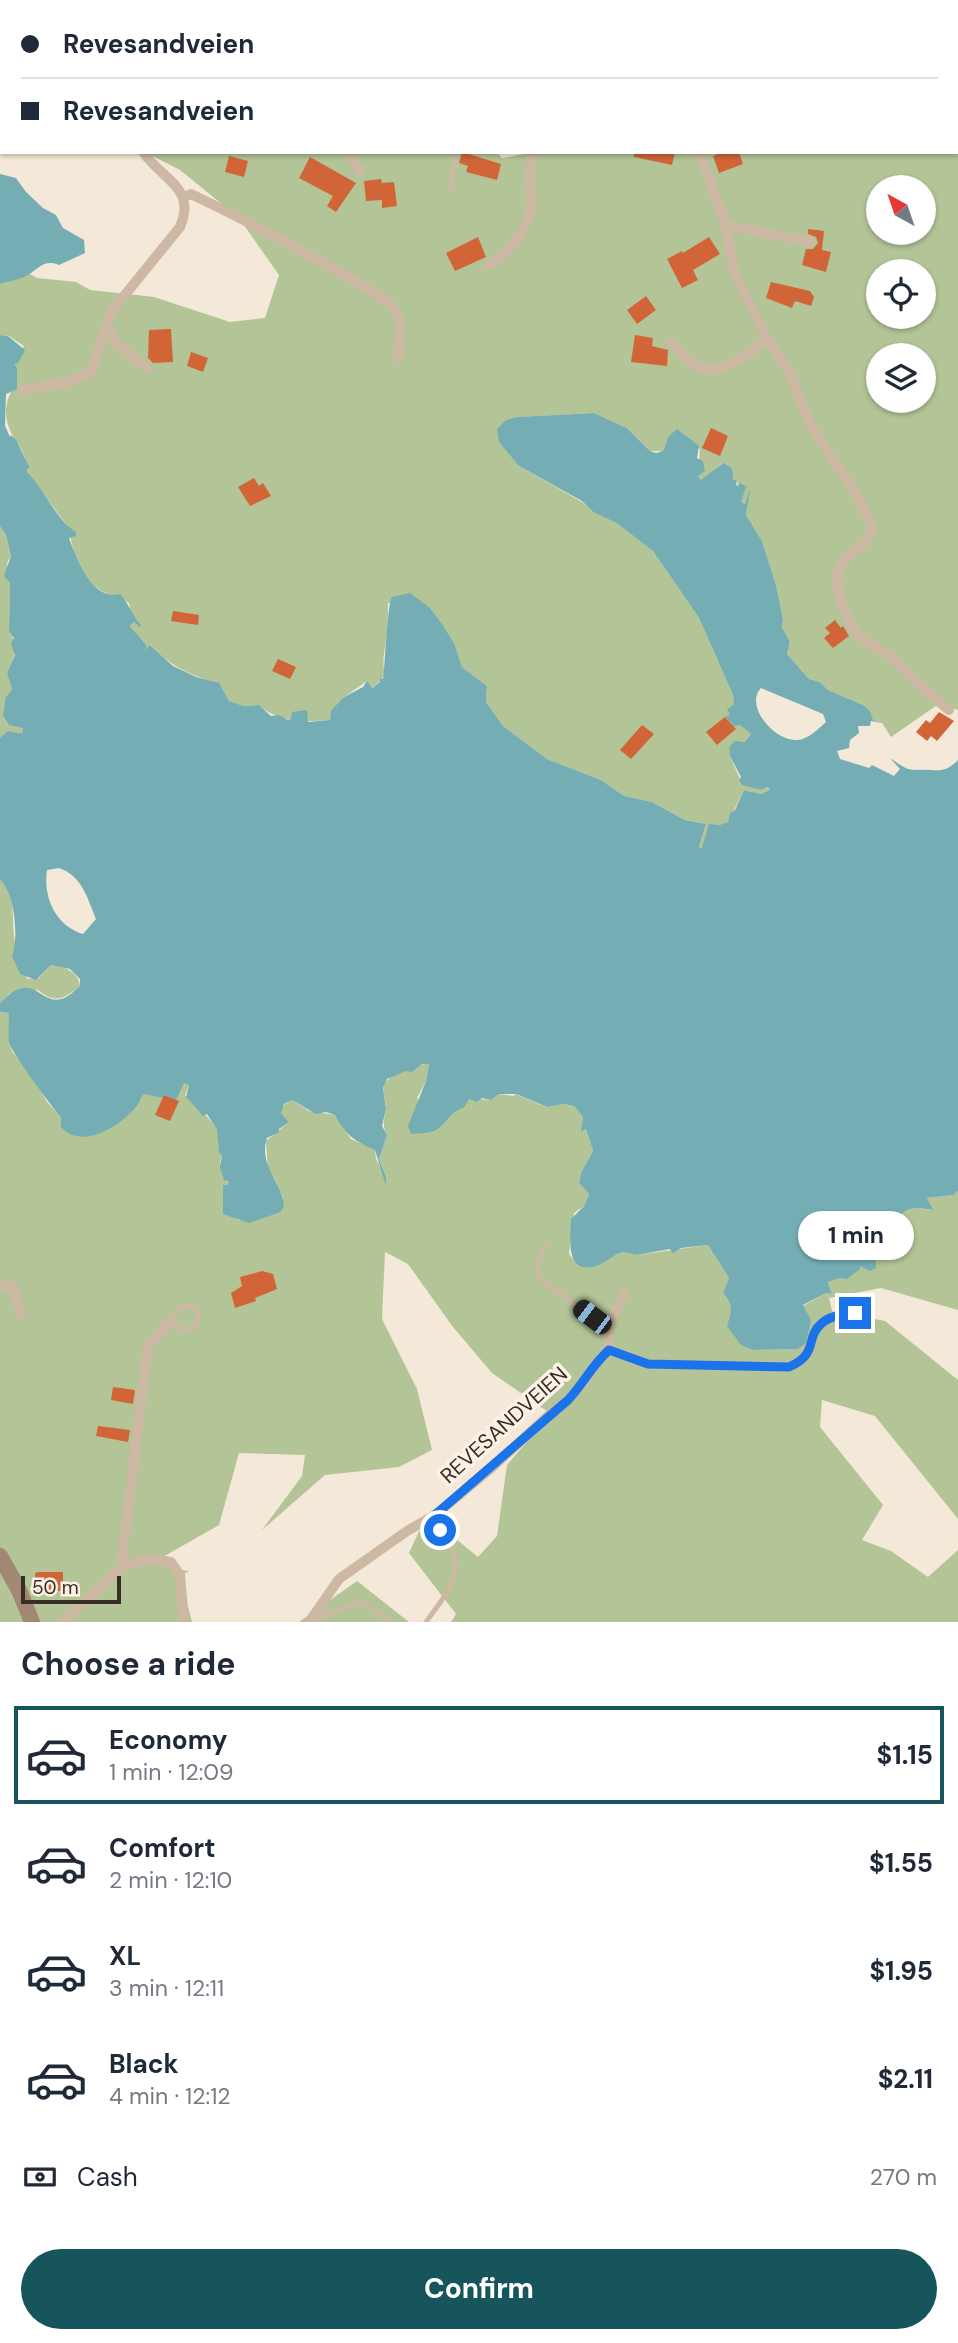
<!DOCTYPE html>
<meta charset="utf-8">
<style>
:root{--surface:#fff;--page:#f2f2f3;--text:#1f2937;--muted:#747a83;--line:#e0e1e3;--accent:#17555d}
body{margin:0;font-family:"DM Sans",sans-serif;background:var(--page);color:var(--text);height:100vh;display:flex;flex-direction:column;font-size:26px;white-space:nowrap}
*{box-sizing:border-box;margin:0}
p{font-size:23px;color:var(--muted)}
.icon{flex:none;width:38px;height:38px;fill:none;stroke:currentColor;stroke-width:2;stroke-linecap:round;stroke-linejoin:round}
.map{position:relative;height:1622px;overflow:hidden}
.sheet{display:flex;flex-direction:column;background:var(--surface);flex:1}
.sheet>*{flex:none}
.hud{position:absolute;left:0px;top:0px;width:959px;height:154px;box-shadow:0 2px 5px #0004;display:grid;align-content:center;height:154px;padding:0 21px;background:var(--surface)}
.needle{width:46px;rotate:320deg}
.controls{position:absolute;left:866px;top:175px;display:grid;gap:14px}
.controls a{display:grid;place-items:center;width:70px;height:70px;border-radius:50%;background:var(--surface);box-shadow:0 2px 5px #0004;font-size:35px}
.scale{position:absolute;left:21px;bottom:18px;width:100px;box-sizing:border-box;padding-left:7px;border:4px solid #372c26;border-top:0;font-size:19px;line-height:24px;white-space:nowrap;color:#372c26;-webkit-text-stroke:5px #fbf2e5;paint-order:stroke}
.end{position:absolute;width:32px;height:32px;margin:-16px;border:9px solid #1a73e8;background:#fff;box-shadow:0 0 0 4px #fff}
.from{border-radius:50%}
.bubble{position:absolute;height:49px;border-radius:24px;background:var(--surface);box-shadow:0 2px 5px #0004;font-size:23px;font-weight:700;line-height:49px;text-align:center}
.car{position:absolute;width:21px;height:42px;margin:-21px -10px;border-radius:9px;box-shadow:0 0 5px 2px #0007;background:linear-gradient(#222 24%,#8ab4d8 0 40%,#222 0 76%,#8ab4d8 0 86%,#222 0)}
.hud b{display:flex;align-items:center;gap:24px;height:66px;font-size:26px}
.hud b+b{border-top:2px solid var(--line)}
.hud i{width:18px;height:18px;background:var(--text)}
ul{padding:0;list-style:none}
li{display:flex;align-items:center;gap:21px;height:98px;margin:0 14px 10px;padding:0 7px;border:4px solid transparent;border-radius:0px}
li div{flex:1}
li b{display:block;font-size:26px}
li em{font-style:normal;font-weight:700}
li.selected{border-color:var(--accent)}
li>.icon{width:63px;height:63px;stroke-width:1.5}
h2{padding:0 21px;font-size:32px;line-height:84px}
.pay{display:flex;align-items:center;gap:18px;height:77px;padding:0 21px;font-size:26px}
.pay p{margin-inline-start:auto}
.button{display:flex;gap:14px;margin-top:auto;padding:14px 21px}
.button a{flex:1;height:80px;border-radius:42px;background:var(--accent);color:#fff;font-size:28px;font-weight:700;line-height:80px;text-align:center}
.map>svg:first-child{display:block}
</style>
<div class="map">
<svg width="958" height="1622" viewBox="0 0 958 1622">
<rect width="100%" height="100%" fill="#f4e8d8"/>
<path fill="#b3c497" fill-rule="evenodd" d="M0,0H958V710L940,703L891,737L882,723L873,720L863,705L828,690L820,682L809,679L787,654L790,642L782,627L783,619L776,585L762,541L746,515L749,493L745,504L741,503L737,480H733L722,463L702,481L698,476L700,449L668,437L663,451H650L627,428L594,413L517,417L507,420L498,429L519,466L582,502L593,512L617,522L653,551L699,618L733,695L740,725L751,734L730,756L742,784L761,790L768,787L770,790L761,794L744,790L728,822L719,825L702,848L699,847L706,824L685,820L652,802L624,796L601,780L547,759L503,726L486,702L487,686L462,667L455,645L430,608L388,603C388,621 387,637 384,654C381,672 391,675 371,688L367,681L344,697L330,720C304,722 279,723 259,705L244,706L229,701L218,683C191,676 170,666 151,645L145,654L143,652L147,646L130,626L134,622L141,625L131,613L129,603C121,598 115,597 108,594C82,583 72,552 69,528L27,472V469L30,468C26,461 24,454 20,447C4,425 0,406 17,382L15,377L17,373L13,363L24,346L9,336L0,335V284L30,274L37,278L76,282L90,290L154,297L230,322L265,318L279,275L239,218L180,170L145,152H497L502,158L534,152H957V2H2L0,113ZM878,187H924V233H878ZM878,271H924V317H878ZM878,355H924V401H878Z
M0,526L6,535L11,556L7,563L10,583L9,632C20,645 14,659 7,673L23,728L22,734L0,738Z
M0,880C17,895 11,920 15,942C18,954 23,966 27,979L39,978L51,965C64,966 79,972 80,986C64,999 55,1004 38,990L10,993L0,1003Z
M0,1012L9,1013V1042L12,1051L33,1077L47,1102L61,1117L148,1093L163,1098L184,1082L189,1085L185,1095C202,1112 231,1133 220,1162L229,1181L236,1219L249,1222L281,1212L283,1198L275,1179L268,1171L266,1141L289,1122L281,1113V1107L292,1100L309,1111L335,1115L351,1139L375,1150L376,1159L386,1177L379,1159L387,1135C381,1124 385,1119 386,1108C386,1100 382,1092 384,1085C388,1074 419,1063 429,1064L426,1081L417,1098L440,1127L456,1110L464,1108L469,1098L491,1100L499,1094L514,1096L515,1094L546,1107L563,1104L574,1106L583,1117L582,1131L586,1129L593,1151L581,1173L579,1183L589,1194L584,1206L574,1213L569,1254C587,1279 603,1258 623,1252L637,1255L708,1245L729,1278L723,1293L731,1302L753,1350L797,1349L803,1306L826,1293L832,1294L828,1282L860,1265L874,1242L899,1223L897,1220C906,1205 916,1208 932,1210L927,1198L954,1195L958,1191V1310L881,1288L829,1298L834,1319L875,1329V1319L885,1321L958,1380V1519L875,1416L822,1400L820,1427L883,1505L862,1540L891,1551L928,1577L958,1550V1622H451L456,1614L409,1553L422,1525L445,1530L478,1557L497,1536L507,1465L551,1414L492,1373L453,1327L408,1264L385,1252L382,1319L417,1389L432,1450L399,1467L325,1475L262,1530L302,1476L305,1455L239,1453L219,1525L161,1558L181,1570L189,1571L182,1575L181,1580L192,1622H0Z
M357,1581L409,1622H299Z"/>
<path fill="#74aeb4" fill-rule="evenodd" d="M0,174L16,178L26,192L43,208L56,215L63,228L84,240L85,253L59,265C45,259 39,268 28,275C20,280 9,281 0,284Z
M0,335L8,336L25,350L18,363L14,364L17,368V389L6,394L5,426L10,437L11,435L16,440L30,468L27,469V472C44,489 57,521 76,532V536L69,538C77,560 92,601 120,594C129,604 132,615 141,625L140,627L134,622L130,626L147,646L144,652L150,645L173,666L196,677L219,683L229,701L244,706L259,705L271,716L279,715L288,720L291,719L292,712L307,710L308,722L330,720L331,711L344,697L363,687L367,681L372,688L380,682V678L383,679C385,668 387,604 392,597L410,593L430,608L442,624L455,645L462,667L487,686L486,702L503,726L547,759L601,780L624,796L652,802L685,820L706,824L699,847L702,848L709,824L719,825L728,822L730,813L735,810L744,790L761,794L770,790L768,787L761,790L742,785L739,780L741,777L730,756L729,747L735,741L744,742L751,734L740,725L734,726L726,717L730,714L727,710L734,704L733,695L699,618L653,551L617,523L593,512L582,501L519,466L499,442L497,429L506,420L517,417L594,413L627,428L650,451L656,453L663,451L668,437L677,429L699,446L697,458L703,461L705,471L698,476L701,480L723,463L732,468L733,480H737L736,485L739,486L740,483L749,488L746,487L741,502L745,504L750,489L746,515L762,541L776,585L783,619L782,627L790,642L787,654L809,679L820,682L828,690L863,705L870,711L873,720L882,723L871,721L870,726H858L859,733L850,740L849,748L837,751L840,759L869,768L872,765L894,776L900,769L890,758C912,773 906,769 931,770C944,771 949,769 958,760V1191L954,1195L927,1198L933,1210C917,1208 906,1205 897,1220L900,1223L886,1233L888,1242H874L876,1268L870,1271L860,1266V1269L847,1279L839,1278L828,1282L832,1294L826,1293L803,1305L811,1320L806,1343L798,1349L753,1350L741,1345L727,1326C732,1311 734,1305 723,1293L729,1278L708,1245L681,1248L673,1253L670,1249L637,1255L623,1252C615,1254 610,1259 603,1263C565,1281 570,1241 571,1219L584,1206L589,1194L579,1183L581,1173L593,1151L586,1129L581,1132L583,1117L574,1106L563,1104L547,1107L516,1094H499L491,1100L482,1098L477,1102L469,1099L464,1108C451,1111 450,1119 440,1127C433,1134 421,1133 411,1134L408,1126L426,1081L429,1064H422L412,1072L406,1071L387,1079L383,1088L386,1109L382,1126L387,1135L379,1159L386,1177V1186L375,1150C356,1143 344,1133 335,1115L326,1112L316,1114L292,1100L284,1104L281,1113L289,1122L279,1129V1132L267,1138C258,1166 282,1181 284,1206L281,1212L249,1223L223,1214V1185H228L229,1181L224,1180L220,1167L222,1156L219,1152L217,1130L207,1114L203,1116C202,1114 187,1098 186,1097L189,1085L184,1083L176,1100L165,1095L163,1098L144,1094C139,1099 140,1103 135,1108C119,1127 82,1150 61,1127V1117C52,1107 11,1052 9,1042C8,1033 9,1023 9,1013L0,1012V1003C33,968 39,1005 61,999C68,998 75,990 80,986V979L70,969L51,965L36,980L20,974L12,956C19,938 15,893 0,880V738L8,731L22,734L23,728L9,725L3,715L6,697L12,690L7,673L15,655L11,643L14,638L9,632L10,583L4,576L11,556L6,535L0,526ZM761,688L823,714L826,722C819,728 809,739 798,740C774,742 744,705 761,688ZM59,868C82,876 87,897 96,919L83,934C55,925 43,897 47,870Z"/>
<path fill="#d26538" d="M462,152L501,164L497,180L466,172L468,166L459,163Z
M634,152H675L672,165L634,157Z
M723,152H739L743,164L719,173L713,156Z
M229,156L248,161L244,177L225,172Z
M310,157L356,183L336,212L327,206L333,196L299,178Z
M381,179L382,183L394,182L397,206L382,208V200L366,201L364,181Z
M808,229L824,231L822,250L831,252L826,272L802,265L806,249H813L818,243L816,237L808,234Z
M478,237L486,257L455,271L446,253Z
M709,237L720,254L693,270L698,280L682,288L667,259L682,251L683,253Z
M771,282L810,291L814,297L811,306L795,301L792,308L766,298Z
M646,296L656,310L637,324L627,310Z
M171,329L173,362L153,363L148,358L149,330Z
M635,335L653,338L652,346L668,350L667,366L631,362Z
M191,352L208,358L203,372L187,366Z
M711,428L728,436L720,456L702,448Z
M254,478L259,486L263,483L271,496L250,506L238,487Z
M173,611L199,615L198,625L171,621Z
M835,620L841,628L843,626L849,636L833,648L824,638L830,633L825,628Z
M278,659L296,667L290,679L272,671Z
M939,712L954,721L937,741L931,736L927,741L916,732L926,720L930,723Z
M725,717L736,729L717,745L706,732Z
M642,725L654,734L631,759L620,750Z
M164,1095L179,1101L170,1121L155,1115Z
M262,1271L273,1274L277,1289L255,1298L256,1301L235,1308L231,1293L242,1286L240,1277Z
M113,1387L135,1390L133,1404L111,1400Z
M98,1426L130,1430L128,1442L96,1436Z
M39,1572H63V1591H39V1586H35V1573Z"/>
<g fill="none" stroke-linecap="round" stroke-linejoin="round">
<path stroke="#b9a28d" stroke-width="2.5" stroke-dasharray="3.5 3.5" stroke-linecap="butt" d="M554,2L557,0"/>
<path stroke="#cdb8a3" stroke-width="5" d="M451,188L453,165L457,152
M545,1245L537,1264L538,1277L608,1328
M185,1306L195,1307L199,1314L196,1328L182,1329L170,1321L178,1309Z
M311,1620L361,1602L392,1622
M426,1622C440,1602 464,1577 453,1551C449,1539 440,1529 435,1516"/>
<path stroke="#cdb8a3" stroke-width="10" d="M347,0L351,2
M671,0L673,2
M0,30L2,25
M0,43L2,44
M143,152C162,180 197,187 180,227L111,312L107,324L115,342L148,369
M349,152L360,171
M699,152L726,225L734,272L767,338L790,374L811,426L857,495L872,525C871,549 844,550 838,571C834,588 846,619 857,633C866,645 881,649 892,658C912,675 928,694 949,710
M184,197L191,194C260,227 326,262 390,303C404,317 399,339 398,359
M726,225L810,242
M489,265C509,251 531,229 531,202C532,184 526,168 535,152
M671,342C679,349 687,361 696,366C719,379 752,352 767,338
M22,390L67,382L91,373L107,324
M0,1286H13L21,1315
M609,1350L648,1364L789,1367C820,1353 804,1338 822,1323C830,1315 844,1315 855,1313
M609,1350L608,1328L624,1293
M124,1566C138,1560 157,1558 171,1562L180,1575L184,1622
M62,1622L124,1566L122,1558L148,1346L170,1321
M309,1622L339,1579L407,1531L435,1515L489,1470L583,1384L600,1358L609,1350"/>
<path stroke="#a18774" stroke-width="16" d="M525,2L528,0
M0,16H2
M0,1556L19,1590L32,1622"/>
</g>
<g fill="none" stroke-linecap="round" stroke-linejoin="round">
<path stroke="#1a73e8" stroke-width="9" d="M440,1530L435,1515L568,1400C583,1384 593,1364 609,1350L648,1364L789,1367C820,1353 804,1338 822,1323C831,1315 844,1315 855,1313"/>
</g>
<g text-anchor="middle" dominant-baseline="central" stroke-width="7" stroke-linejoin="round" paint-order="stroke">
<g font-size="21" fill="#372c26" stroke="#fbf2e5">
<text transform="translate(504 1425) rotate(-42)">REVESANDVEIEN</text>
</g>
</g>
</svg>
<div class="controls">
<a><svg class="needle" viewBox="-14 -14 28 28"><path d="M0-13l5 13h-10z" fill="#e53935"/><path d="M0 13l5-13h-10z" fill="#747a83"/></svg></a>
<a><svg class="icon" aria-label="locate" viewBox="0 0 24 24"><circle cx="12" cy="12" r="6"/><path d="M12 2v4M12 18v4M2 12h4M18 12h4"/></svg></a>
<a><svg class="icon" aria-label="layers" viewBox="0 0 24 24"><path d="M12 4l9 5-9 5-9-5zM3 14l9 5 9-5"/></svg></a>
</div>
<div class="scale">50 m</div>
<i class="end from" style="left:440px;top:1530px"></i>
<i class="end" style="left:855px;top:1313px"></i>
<div class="bubble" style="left:798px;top:1211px;width:116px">1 min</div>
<i class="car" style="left:592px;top:1317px;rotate:307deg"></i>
<div class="hud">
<b><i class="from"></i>Revesandveien</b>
<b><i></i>Revesandveien</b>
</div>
</div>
<section class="sheet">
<h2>Choose a ride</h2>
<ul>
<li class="selected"><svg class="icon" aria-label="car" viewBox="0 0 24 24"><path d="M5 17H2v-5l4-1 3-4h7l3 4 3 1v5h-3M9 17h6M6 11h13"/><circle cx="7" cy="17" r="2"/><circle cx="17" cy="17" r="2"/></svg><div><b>Economy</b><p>1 min · 12:09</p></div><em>$1.15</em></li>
<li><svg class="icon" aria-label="car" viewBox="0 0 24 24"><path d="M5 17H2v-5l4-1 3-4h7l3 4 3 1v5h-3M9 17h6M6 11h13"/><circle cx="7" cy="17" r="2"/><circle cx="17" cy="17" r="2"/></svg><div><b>Comfort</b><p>2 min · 12:10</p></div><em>$1.55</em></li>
<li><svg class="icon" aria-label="car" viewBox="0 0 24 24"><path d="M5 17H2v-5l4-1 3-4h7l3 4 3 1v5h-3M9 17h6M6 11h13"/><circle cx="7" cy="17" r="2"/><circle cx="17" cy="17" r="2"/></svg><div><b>XL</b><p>3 min · 12:11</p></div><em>$1.95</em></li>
<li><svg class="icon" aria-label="car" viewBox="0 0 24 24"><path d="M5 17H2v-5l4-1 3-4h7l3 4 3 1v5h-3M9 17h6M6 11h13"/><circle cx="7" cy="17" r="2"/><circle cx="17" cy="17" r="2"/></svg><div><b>Black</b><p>4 min · 12:12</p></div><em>$2.11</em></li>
</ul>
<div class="pay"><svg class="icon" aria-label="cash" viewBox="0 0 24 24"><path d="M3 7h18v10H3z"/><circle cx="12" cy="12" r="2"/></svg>Cash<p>270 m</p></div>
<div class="button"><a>Confirm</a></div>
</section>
